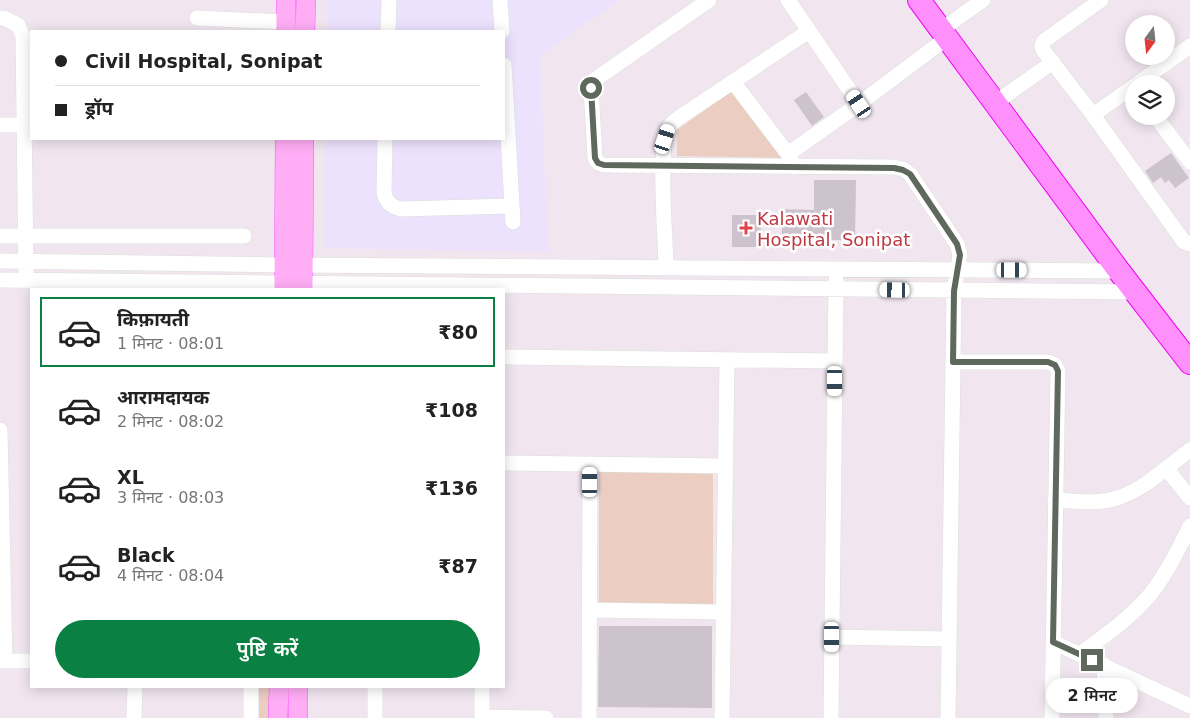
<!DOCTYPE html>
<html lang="hi">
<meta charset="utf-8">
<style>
:root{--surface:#fff;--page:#f6f6f6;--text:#222;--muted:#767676;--line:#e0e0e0;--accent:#0b8043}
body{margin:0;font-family:"DejaVu Sans","Noto Sans Devanagari",sans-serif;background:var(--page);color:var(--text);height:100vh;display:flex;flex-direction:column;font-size:19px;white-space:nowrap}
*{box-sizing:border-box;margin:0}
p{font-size:16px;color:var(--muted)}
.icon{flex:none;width:28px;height:28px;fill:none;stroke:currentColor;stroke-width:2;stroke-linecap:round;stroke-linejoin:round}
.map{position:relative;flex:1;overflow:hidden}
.side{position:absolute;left:30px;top:288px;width:475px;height:400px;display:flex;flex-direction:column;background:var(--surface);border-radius:0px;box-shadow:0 2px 12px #0003}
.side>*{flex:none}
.hud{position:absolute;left:30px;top:30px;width:475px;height:110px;border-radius:0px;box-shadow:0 2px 12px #0003;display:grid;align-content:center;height:110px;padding:0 25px;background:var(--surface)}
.needle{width:32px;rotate:195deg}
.controls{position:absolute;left:1125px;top:15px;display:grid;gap:10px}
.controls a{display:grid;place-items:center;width:50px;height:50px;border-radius:50%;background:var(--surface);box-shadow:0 2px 12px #0003;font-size:25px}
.end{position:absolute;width:22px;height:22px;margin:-11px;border:6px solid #5f685d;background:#fff;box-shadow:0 0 0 2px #fff}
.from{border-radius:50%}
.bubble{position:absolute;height:35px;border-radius:18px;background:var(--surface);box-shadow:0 2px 12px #0003;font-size:16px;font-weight:600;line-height:35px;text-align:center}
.car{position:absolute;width:15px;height:30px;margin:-15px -8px;border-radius:6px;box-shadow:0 0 4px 1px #0007;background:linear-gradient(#fff 24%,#345 0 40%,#fff 0 76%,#345 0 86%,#fff 0)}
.hud b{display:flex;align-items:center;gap:18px;height:48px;font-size:19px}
.hud b+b{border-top:1px solid var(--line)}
.hud i{width:12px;height:12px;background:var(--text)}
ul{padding:9px 0 0;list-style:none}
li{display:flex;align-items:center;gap:15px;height:70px;margin:0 10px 8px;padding:0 15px;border:2px solid transparent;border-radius:0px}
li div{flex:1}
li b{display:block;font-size:19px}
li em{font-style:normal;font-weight:600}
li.active{border-color:var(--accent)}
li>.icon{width:45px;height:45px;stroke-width:1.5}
.action{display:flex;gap:10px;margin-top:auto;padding:10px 25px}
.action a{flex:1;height:58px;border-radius:30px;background:var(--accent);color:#fff;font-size:20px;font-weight:600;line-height:58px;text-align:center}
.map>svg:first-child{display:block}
</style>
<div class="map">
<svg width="1190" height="718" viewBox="0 0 1190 718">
<rect width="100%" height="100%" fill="#f1e6f0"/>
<path fill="#ede2fe" d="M327,0H620L540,55L548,252L325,248L326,139H504V31H327Z"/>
<path fill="#ebcdc1" d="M736,88L785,158L677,156V130Z
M599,472H713V604H599Z
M257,686H273L272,718H257Z"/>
<path fill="#ccc3cc" d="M806,92L824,117L812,126L794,100Z
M1171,153L1189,178L1175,188L1169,180L1165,183L1161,177L1153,183L1145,171Z
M814,180H856L855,240H814V235L782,234V209L814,210Z
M732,215H761V247H732Z
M599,626H712V708L598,707Z"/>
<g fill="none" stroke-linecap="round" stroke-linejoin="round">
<g stroke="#d9e0d8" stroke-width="16">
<path id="minor" d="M500,0L502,31
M709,0L593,81L591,88L595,158L598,163L604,165L893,167L903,169L910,174L957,244L960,255L954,291L948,718
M788,0L859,104
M1101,0L1044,41L1042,46L1043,50L1093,115L1184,242L1190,244
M0,18H4L18,25L23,36L26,272
M197,18L286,22
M941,30L983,0
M388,31L389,0
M504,65L513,222
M734,83L788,154
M1137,84L1190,46
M995,103L1053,62
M1093,115L1134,86
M1155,116L1190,162
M0,125H24
M385,139L384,192C386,203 391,206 401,209L512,206
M795,167L788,154L859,104L947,38
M0,236H244
M0,261L285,265L1119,271
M666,268C666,241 657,146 669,127C671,124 675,121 677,119L809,31
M0,280L1135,292
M504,357L835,361
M953,362H1048L1055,365L1058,371L1052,718
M0,430L5,661
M504,463L725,466
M1166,468L1190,498
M1055,500C1076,501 1099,505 1120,497C1146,488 1168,466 1190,450
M589,610L723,612
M832,637L949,639
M1053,642L1190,706
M1080,654C1107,634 1135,615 1156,587C1169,568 1180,547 1190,526
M0,661H31
M1104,665L1106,718
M375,686V718
M482,717L546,718
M134,718L135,686
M251,718V686
M482,718V686
M589,718L590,464
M722,718L727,360
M831,718L836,280"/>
</g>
<g stroke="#ff51fe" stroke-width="20">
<path id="major" d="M286,31V0
M305,31L306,0
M284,289L285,139
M303,289L304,139
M278,718L279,686
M298,718V686"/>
</g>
<g stroke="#f000f7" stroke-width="24">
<path id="highway" d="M919,0L1119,271L1190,363"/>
</g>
<use href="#minor" stroke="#fff" stroke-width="15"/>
<use href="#major" stroke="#ffadf5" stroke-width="19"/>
<use href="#highway" stroke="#ff8ffb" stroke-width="22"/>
</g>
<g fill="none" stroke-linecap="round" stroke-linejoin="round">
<path stroke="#5f685d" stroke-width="6" d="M591,88L595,158L598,163L604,165L894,168L903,170L910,174L957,244L960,255L954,291L953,362H1048L1055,365L1058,371L1053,642L1092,660"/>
</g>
<path fill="#e0444e" stroke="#fff" stroke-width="2" d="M743.5 220.5h5v5h5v5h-5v5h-5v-5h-5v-5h5z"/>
<g text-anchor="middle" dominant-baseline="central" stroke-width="5" stroke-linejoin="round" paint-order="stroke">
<g font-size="18" fill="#be3a42" stroke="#fff" text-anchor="start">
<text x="757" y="218">Kalawati<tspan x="757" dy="21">Hospital, Sonipat</tspan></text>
</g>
</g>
</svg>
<div class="controls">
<a><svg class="needle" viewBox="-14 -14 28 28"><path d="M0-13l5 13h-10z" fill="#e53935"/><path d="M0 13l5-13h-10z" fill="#767676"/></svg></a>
<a><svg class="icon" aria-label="layers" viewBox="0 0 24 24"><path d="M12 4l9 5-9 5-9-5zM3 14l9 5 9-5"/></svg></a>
</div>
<i class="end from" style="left:591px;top:88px"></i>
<i class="end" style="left:1092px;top:660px"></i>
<div class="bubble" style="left:1046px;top:678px;width:92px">2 मिनट</div>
<i class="car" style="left:859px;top:104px;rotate:326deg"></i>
<i class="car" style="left:665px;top:139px;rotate:18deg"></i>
<i class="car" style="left:1012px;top:270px;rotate:90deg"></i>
<i class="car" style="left:895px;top:290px;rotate:271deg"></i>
<i class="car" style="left:835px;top:381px;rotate:180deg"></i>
<i class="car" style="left:590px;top:482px;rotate:0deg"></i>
<i class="car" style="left:832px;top:637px;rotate:180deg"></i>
<div class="hud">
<b><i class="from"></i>Civil Hospital, Sonipat</b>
<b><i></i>ड्रॉप</b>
</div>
<section class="side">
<ul>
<li class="active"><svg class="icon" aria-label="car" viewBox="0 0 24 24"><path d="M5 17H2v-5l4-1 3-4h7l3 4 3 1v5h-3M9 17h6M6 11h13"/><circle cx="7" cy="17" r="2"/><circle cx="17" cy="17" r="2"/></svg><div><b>किफ़ायती</b><p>1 मिनट · 08:01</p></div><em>₹80</em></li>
<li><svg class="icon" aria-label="car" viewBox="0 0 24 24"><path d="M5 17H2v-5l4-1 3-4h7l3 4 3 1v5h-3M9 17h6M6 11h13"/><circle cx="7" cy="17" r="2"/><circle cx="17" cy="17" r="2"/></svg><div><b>आरामदायक</b><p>2 मिनट · 08:02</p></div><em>₹108</em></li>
<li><svg class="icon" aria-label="car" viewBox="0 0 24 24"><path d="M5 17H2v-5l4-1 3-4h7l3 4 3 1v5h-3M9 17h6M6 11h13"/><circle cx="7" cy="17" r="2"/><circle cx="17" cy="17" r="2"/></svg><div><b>XL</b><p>3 मिनट · 08:03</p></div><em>₹136</em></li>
<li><svg class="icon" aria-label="car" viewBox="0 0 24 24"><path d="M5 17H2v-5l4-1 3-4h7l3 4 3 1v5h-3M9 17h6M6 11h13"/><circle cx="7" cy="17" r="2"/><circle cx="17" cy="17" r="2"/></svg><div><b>Black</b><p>4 मिनट · 08:04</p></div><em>₹87</em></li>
</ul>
<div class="action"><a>पुष्टि करें</a></div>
</section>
</div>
